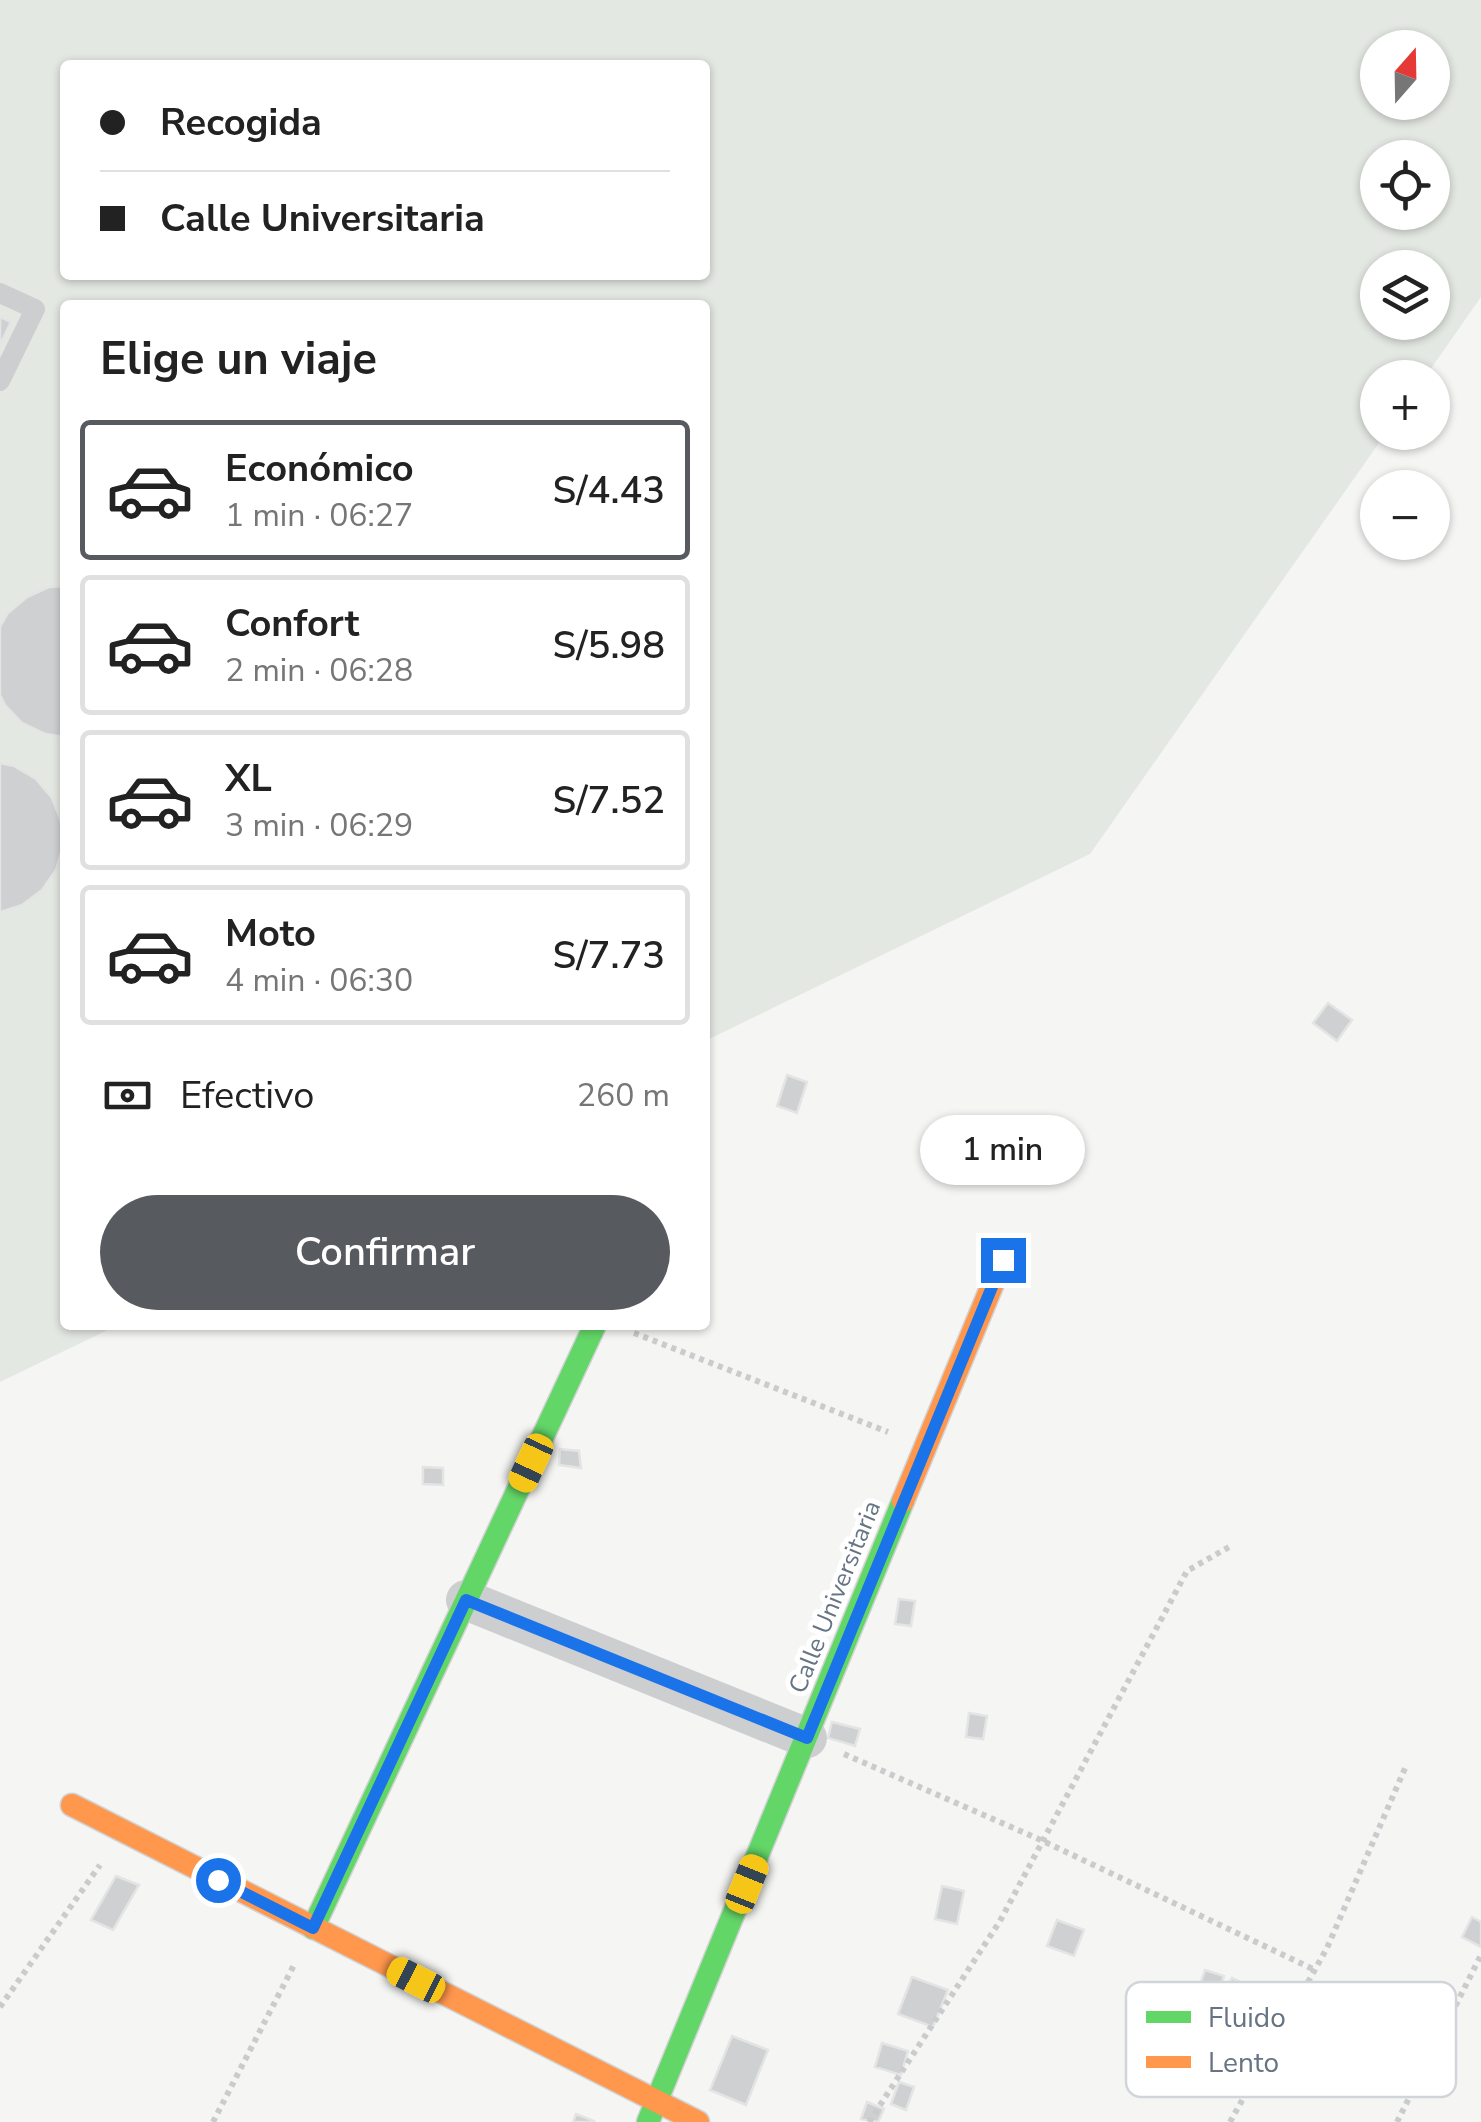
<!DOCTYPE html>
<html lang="es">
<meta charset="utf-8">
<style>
:root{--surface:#fff;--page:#f2f2f2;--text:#222;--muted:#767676;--line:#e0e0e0;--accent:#575b60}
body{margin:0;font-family:"Nunito Sans",sans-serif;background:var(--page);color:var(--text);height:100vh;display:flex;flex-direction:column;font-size:38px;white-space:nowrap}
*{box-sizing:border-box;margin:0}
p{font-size:32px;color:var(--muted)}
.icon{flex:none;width:55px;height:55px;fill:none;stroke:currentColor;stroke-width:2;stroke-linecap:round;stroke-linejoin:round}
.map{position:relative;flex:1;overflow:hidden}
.side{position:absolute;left:60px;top:300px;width:650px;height:1030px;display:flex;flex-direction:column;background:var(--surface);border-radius:10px;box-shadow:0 2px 8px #0004}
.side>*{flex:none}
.banner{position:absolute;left:60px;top:60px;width:650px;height:220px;border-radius:10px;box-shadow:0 2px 8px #0004;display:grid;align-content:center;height:220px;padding:0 40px;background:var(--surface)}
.needle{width:65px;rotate:20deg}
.tools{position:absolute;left:1360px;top:30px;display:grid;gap:20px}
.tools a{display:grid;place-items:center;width:90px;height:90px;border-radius:50%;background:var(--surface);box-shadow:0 2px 8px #0004;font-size:50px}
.end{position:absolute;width:45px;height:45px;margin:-22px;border:12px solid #1a73e8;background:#fff;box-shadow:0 0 0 5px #fff}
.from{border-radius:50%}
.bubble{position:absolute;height:70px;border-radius:35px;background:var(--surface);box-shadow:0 2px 8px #0004;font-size:32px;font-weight:600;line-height:70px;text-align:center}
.car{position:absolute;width:30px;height:60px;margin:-30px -15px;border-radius:12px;box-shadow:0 0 8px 2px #0007;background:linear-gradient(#f5c518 24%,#345 0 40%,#f5c518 0 76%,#345 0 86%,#f5c518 0)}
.banner b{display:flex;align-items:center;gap:35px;height:95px;font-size:38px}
.banner b+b{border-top:2px solid var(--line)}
.banner i{width:25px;height:25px;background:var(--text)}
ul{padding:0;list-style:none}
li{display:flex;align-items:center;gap:30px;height:140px;margin:0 20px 15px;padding:0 20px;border:5px solid var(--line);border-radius:10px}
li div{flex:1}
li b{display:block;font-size:38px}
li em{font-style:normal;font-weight:600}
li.on{border-color:var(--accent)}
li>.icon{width:90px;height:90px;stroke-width:1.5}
h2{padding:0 40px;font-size:45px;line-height:120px}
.pay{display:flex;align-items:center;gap:25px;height:110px;padding:0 40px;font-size:38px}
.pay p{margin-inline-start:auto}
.cta{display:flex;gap:20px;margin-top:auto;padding:20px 40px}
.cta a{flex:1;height:115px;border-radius:60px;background:var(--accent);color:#fff;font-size:40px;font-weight:600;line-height:115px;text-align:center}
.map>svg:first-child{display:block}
</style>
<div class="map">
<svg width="1481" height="2122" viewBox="0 0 1481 2122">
<rect width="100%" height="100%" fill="#f5f5f4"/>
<path fill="#e4e8e2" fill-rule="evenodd" d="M0,0H1481V297L1425,377L1378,378V432L1386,433L1090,854L705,1041V305H65V1325H118L0,1382ZM1378,48H1432V102H1378ZM65,65H705V275H65ZM1378,158H1432V212H1378ZM1378,268H1432V322H1378Z"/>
<path fill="#ced0d1" stroke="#e4e4e4" stroke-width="2.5" d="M0,317L11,322L0,345Z
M65,586V737L45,734L22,723L5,705L0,695V627L8,613L27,597L49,587Z
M0,763L14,766L36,779L52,798L61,821L63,846L56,870L42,890L22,905L0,912Z
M1328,1003L1352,1020L1337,1041L1313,1023Z
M787,1075L807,1082L797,1113L777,1106Z
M560,1449L579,1451L581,1468L559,1465Z
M423,1467L443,1468V1485L423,1484Z
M899,1599L915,1601L911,1626L895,1624Z
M969,1713L987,1716L983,1739L966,1737Z
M832,1722L860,1729L855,1746L828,1738Z
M116,1876L139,1885L113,1930L91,1920Z
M942,1886L964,1891L957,1924L935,1919Z
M1472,1917L1481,1922V1947L1462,1937Z
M1057,1920L1084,1930L1074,1956L1047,1946Z
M1205,1970L1224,1976L1217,1996L1198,1990Z
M912,1977L948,1990L933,2027L898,2014Z
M1232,1978L1259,1991L1248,2014L1221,2001Z
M732,2036L768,2050L746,2105L710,2090Z
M882,2043L908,2051L901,2075L875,2067Z
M899,2082L914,2087L906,2110L891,2104Z
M867,2102L884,2109L878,2122L861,2119Z
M576,2114L594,2121V2122H573Z"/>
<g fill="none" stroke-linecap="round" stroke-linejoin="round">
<g stroke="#d1d2d3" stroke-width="25">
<path id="fast" d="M313,1928L595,1325
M648,2122L903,1501"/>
</g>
<g stroke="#d1d2d3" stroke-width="25">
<path id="slow" d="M903,1501L1003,1259
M72,1805L698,2122"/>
</g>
<path stroke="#cacbcc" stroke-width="6" stroke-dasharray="5 5" stroke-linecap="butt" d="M634,1333L888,1432
M844,1754L1043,1841L1315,1970
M0,2007L100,1865
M213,2122L294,1965
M869,2122L1000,1921L1187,1571L1229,1547
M1230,2122L1327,1948L1406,1766
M1397,2122L1481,1955"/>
<path stroke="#cdcecf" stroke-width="20" d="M0,293L35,309L0,381"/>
<path stroke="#cdcecf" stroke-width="40" d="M466,1600L807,1738"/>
<use href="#fast" stroke="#63d668" stroke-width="22"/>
<use href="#slow" stroke="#ff974d" stroke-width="22"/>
</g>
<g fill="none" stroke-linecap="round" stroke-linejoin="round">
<path stroke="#1a73e8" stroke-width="12" d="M218,1880L313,1928L466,1600L807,1738L1003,1260"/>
</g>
<g text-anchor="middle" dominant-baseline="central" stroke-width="10" stroke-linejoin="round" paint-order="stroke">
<g font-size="25" fill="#667484" stroke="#fff">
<text transform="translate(835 1597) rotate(-68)">Calle Universitaria</text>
</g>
</g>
<rect x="1126" y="1982" width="330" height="115" rx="15" fill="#fff" stroke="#d1d5da" stroke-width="2.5"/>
<rect x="1146" y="2011" width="45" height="12" fill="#63d668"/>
<rect x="1146" y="2056" width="45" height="12" fill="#ff974d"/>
<g font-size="28" fill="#667484">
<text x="1208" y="2027">Fluido</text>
<text x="1208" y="2072">Lento</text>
</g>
</svg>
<div class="tools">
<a><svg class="needle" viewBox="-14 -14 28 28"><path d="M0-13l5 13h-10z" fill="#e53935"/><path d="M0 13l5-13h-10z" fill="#767676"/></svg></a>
<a><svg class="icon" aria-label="locate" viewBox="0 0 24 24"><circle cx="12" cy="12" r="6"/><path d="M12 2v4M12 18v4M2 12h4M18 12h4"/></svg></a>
<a><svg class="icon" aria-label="layers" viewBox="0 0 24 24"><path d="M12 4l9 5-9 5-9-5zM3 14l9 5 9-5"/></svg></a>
<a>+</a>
<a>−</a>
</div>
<i class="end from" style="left:218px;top:1880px"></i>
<i class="end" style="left:1003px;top:1260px"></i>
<div class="bubble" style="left:920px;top:1115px;width:165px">1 min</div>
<i class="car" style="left:531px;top:1463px;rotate:205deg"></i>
<i class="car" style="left:747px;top:1884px;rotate:22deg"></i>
<i class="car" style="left:416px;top:1980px;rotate:297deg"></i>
<div class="banner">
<b><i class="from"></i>Recogida</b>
<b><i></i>Calle Universitaria</b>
</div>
<section class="side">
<h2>Elige un viaje</h2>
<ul>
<li class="on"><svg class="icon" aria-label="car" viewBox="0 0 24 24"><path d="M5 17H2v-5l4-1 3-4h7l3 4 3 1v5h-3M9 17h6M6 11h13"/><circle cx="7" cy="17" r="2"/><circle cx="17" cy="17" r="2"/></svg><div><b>Económico</b><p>1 min · 06:27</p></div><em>S/4.43</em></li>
<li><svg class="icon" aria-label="car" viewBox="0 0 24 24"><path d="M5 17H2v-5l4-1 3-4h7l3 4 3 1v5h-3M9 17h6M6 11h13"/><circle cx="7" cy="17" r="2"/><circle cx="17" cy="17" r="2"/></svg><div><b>Confort</b><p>2 min · 06:28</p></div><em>S/5.98</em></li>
<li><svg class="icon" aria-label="car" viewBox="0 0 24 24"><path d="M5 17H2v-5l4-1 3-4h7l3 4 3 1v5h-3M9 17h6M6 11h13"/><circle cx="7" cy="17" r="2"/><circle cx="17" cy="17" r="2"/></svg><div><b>XL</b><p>3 min · 06:29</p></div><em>S/7.52</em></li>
<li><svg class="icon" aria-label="car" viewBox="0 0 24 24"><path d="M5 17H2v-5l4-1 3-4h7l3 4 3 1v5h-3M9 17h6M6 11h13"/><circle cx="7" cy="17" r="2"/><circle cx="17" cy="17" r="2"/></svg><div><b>Moto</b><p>4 min · 06:30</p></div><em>S/7.73</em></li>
</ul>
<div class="pay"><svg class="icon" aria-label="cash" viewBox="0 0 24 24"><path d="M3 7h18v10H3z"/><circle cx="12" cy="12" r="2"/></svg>Efectivo<p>260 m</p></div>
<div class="cta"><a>Confirmar</a></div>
</section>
</div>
